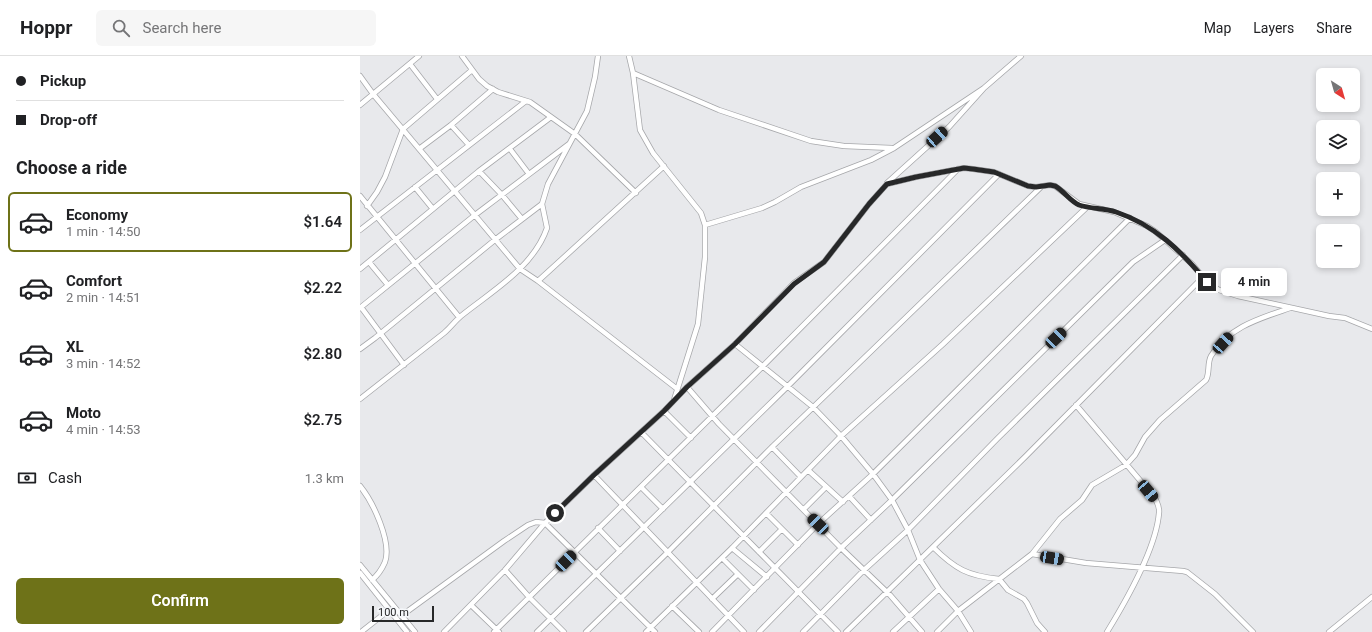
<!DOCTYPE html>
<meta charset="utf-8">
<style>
:root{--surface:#fff;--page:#f6f6f6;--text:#202124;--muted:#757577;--line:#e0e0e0;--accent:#6e7218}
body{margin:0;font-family:Roboto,sans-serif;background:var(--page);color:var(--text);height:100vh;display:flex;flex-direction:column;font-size:15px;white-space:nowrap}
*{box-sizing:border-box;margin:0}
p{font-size:13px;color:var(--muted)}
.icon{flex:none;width:22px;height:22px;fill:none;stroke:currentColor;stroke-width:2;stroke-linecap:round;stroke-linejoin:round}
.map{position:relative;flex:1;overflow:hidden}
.panel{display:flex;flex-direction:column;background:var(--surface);width:360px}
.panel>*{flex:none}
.banner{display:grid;align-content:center;height:88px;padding:0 16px;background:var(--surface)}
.needle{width:26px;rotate:143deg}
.buttons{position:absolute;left:956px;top:12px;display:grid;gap:8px}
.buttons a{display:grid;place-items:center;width:44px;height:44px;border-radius:6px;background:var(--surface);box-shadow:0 2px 6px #0003;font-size:20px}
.scale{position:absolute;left:12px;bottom:10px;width:62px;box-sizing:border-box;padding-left:4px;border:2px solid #272829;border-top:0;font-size:11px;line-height:14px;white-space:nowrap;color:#272829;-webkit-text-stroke:3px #f5f7fa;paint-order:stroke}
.end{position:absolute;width:18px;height:18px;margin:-9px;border:5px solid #272829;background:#fff;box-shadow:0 0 0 2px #fff}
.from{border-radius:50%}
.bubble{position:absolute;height:28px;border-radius:6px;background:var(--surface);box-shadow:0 2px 6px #0003;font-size:13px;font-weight:600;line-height:28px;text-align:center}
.car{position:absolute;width:12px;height:24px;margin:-12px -6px;border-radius:5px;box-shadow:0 0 3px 1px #0007;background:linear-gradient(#222 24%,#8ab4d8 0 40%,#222 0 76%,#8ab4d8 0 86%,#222 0)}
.banner b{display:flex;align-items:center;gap:14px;height:38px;font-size:15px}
.banner b+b{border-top:1px solid var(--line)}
.banner i{width:10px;height:10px;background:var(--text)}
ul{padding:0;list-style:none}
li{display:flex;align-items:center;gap:12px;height:60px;margin:0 8px 6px;padding:0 8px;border:2px solid transparent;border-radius:6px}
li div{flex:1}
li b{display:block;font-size:15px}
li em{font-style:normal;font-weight:600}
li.selected{border-color:var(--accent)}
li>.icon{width:36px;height:36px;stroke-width:1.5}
h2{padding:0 16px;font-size:18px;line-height:48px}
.pay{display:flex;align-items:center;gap:10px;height:44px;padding:0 16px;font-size:15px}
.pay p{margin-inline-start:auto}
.cta{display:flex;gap:8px;margin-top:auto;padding:8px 16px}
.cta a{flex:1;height:46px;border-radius:6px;background:var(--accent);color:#fff;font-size:16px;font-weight:600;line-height:46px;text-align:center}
header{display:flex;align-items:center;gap:24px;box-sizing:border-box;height:56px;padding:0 20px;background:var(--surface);border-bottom:1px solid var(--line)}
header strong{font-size:19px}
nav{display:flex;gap:22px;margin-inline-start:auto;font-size:14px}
.search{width:280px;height:36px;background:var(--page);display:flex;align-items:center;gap:10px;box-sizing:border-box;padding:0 14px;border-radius:6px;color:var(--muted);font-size:15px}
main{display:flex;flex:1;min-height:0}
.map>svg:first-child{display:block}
</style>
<header>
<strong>Hoppr</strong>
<div class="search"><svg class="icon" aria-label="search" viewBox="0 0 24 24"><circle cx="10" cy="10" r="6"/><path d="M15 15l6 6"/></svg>Search here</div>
<nav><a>Map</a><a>Layers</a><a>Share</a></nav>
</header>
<main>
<section class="panel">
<div class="banner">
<b><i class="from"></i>Pickup</b>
<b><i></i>Drop-off</b>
</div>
<h2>Choose a ride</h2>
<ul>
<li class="selected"><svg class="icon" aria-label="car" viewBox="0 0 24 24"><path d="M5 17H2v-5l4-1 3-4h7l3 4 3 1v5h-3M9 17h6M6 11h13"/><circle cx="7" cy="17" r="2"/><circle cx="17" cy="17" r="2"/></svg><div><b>Economy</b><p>1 min · 14:50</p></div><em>$1.64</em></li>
<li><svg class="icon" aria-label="car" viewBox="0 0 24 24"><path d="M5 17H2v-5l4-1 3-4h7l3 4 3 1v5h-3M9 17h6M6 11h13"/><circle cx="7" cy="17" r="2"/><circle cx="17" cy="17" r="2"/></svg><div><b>Comfort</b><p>2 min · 14:51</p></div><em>$2.22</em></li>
<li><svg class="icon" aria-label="car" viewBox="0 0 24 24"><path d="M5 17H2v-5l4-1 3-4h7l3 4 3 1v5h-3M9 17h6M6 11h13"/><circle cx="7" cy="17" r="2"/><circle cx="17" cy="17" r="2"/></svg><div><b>XL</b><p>3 min · 14:52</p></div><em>$2.80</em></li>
<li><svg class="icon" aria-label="car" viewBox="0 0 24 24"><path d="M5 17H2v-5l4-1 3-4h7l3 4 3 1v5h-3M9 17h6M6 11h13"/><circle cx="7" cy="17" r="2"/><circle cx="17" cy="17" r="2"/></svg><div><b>Moto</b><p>4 min · 14:53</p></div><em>$2.75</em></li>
</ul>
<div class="pay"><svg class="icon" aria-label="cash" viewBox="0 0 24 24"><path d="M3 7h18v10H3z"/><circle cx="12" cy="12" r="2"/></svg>Cash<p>1.3 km</p></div>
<div class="cta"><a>Confirm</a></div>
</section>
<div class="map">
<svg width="1012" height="576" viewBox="0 0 1012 576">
<rect width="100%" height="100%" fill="#e8e9ec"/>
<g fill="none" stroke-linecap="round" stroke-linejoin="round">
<g stroke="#a6a7aa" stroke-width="6">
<path id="minor" d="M102,0L119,23L127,30L138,36L170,46L215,78L276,137
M269,0L273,17L280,74L293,97L341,157L345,169V201L338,268L314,344
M50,8L77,43
M273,17L359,54L451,85L484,90L532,92
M0,20L13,38L160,213L178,225L316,332
M0,49L59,0
M91,69L109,89
M59,93L91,69L133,33
M150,93L169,118
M119,115L142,139L162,163
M527,127L589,71L624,32L661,0
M55,131L73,153
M0,140L99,261
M7,150L17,136L25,121L43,73L112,14
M345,169L402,152L415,146L441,131L511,104L534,92L624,32
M0,174L166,45
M9,206L28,229
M0,213L119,115L191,61
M178,225L304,110
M1,251L44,309
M0,252L115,159L209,88
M375,288L453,351L481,380L513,418L532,444L548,474L560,504L579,533L598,555L611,576
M0,293L15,282L136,183L182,148
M327,331L359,368L481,492L530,539L562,576
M0,343C28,321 56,299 84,277C90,272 95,265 101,260C132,235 173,212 187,172L182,148L188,128L227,55L235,21L238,0
M716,349L795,442C797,447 800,451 799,457C796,493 766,545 747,576
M304,355L331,382
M281,376L478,576
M412,391L441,421
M448,414L483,446
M234,419L384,576
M0,430C13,446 32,486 25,506C22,513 18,519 12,524
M281,431L303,453
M489,440L511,464
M444,453L466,431
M406,457L438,489
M238,472L260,495
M573,491C595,513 608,520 639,523L648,534L664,543L667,547L677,567L685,576
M372,492L407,521
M399,496L422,473
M672,498L700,463L722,444L732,429L766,409L775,399L785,381L800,364L846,324C850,317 847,307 851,300C868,271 901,262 930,252
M362,502L394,534
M0,509L55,576
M145,514L169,541L204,576
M0,517L47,576
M352,543L378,518
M112,550L139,576
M312,550L339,576
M41,560L144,485L168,469L176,466L185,467L295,576
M1,576L29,554
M84,576L145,514L185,467L234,419L304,355L327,331L375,288L434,227L464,206L509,148L527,128L556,121L604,112L613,113L634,116L668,130L676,131L690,129L695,130L719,148L754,156L787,170L796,176L832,208L847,226L859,234L878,240L969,260L985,262L1012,273
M134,576L403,310L598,113
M177,576L428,330L639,118
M226,576L308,496L412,391L681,131
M286,576L372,492L481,380L583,288L727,151
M352,576L458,468L513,418L770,162
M399,576L481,492L532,444L773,206L805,184
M443,576L504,514L548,474L637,383L823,199
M486,576L666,400L843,221
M533,576L579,533
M577,576L598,555L672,498L726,507L823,515L827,516L855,538L893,576
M969,576L1012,541"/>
</g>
<use href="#minor" stroke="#fff" stroke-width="4.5"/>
</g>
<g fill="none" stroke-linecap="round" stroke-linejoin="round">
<path stroke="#272829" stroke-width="5" d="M195,457L234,419L304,355L327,331L375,288L434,228L464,206L509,148L527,128L556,121L604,112L613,113L634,116L668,130L676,131L690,129L695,130C704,135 710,145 719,149C731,153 744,152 756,156C795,169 821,195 847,226"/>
</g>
</svg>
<div class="buttons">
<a><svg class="needle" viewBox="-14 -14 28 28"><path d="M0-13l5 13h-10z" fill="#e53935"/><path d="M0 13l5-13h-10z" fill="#757577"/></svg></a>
<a><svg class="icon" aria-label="layers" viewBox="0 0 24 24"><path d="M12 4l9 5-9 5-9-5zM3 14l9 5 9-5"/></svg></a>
<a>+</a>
<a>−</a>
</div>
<div class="scale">100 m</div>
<i class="end from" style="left:195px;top:457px"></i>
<i class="end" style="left:847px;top:226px"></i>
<div class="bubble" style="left:861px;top:212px;width:66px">4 min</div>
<i class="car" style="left:577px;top:81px;rotate:48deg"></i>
<i class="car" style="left:696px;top:282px;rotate:46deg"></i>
<i class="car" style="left:863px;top:287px;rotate:42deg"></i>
<i class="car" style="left:788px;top:435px;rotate:140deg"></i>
<i class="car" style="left:458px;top:468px;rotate:314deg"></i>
<i class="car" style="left:692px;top:502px;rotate:99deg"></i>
<i class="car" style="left:206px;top:505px;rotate:45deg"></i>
</div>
</main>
